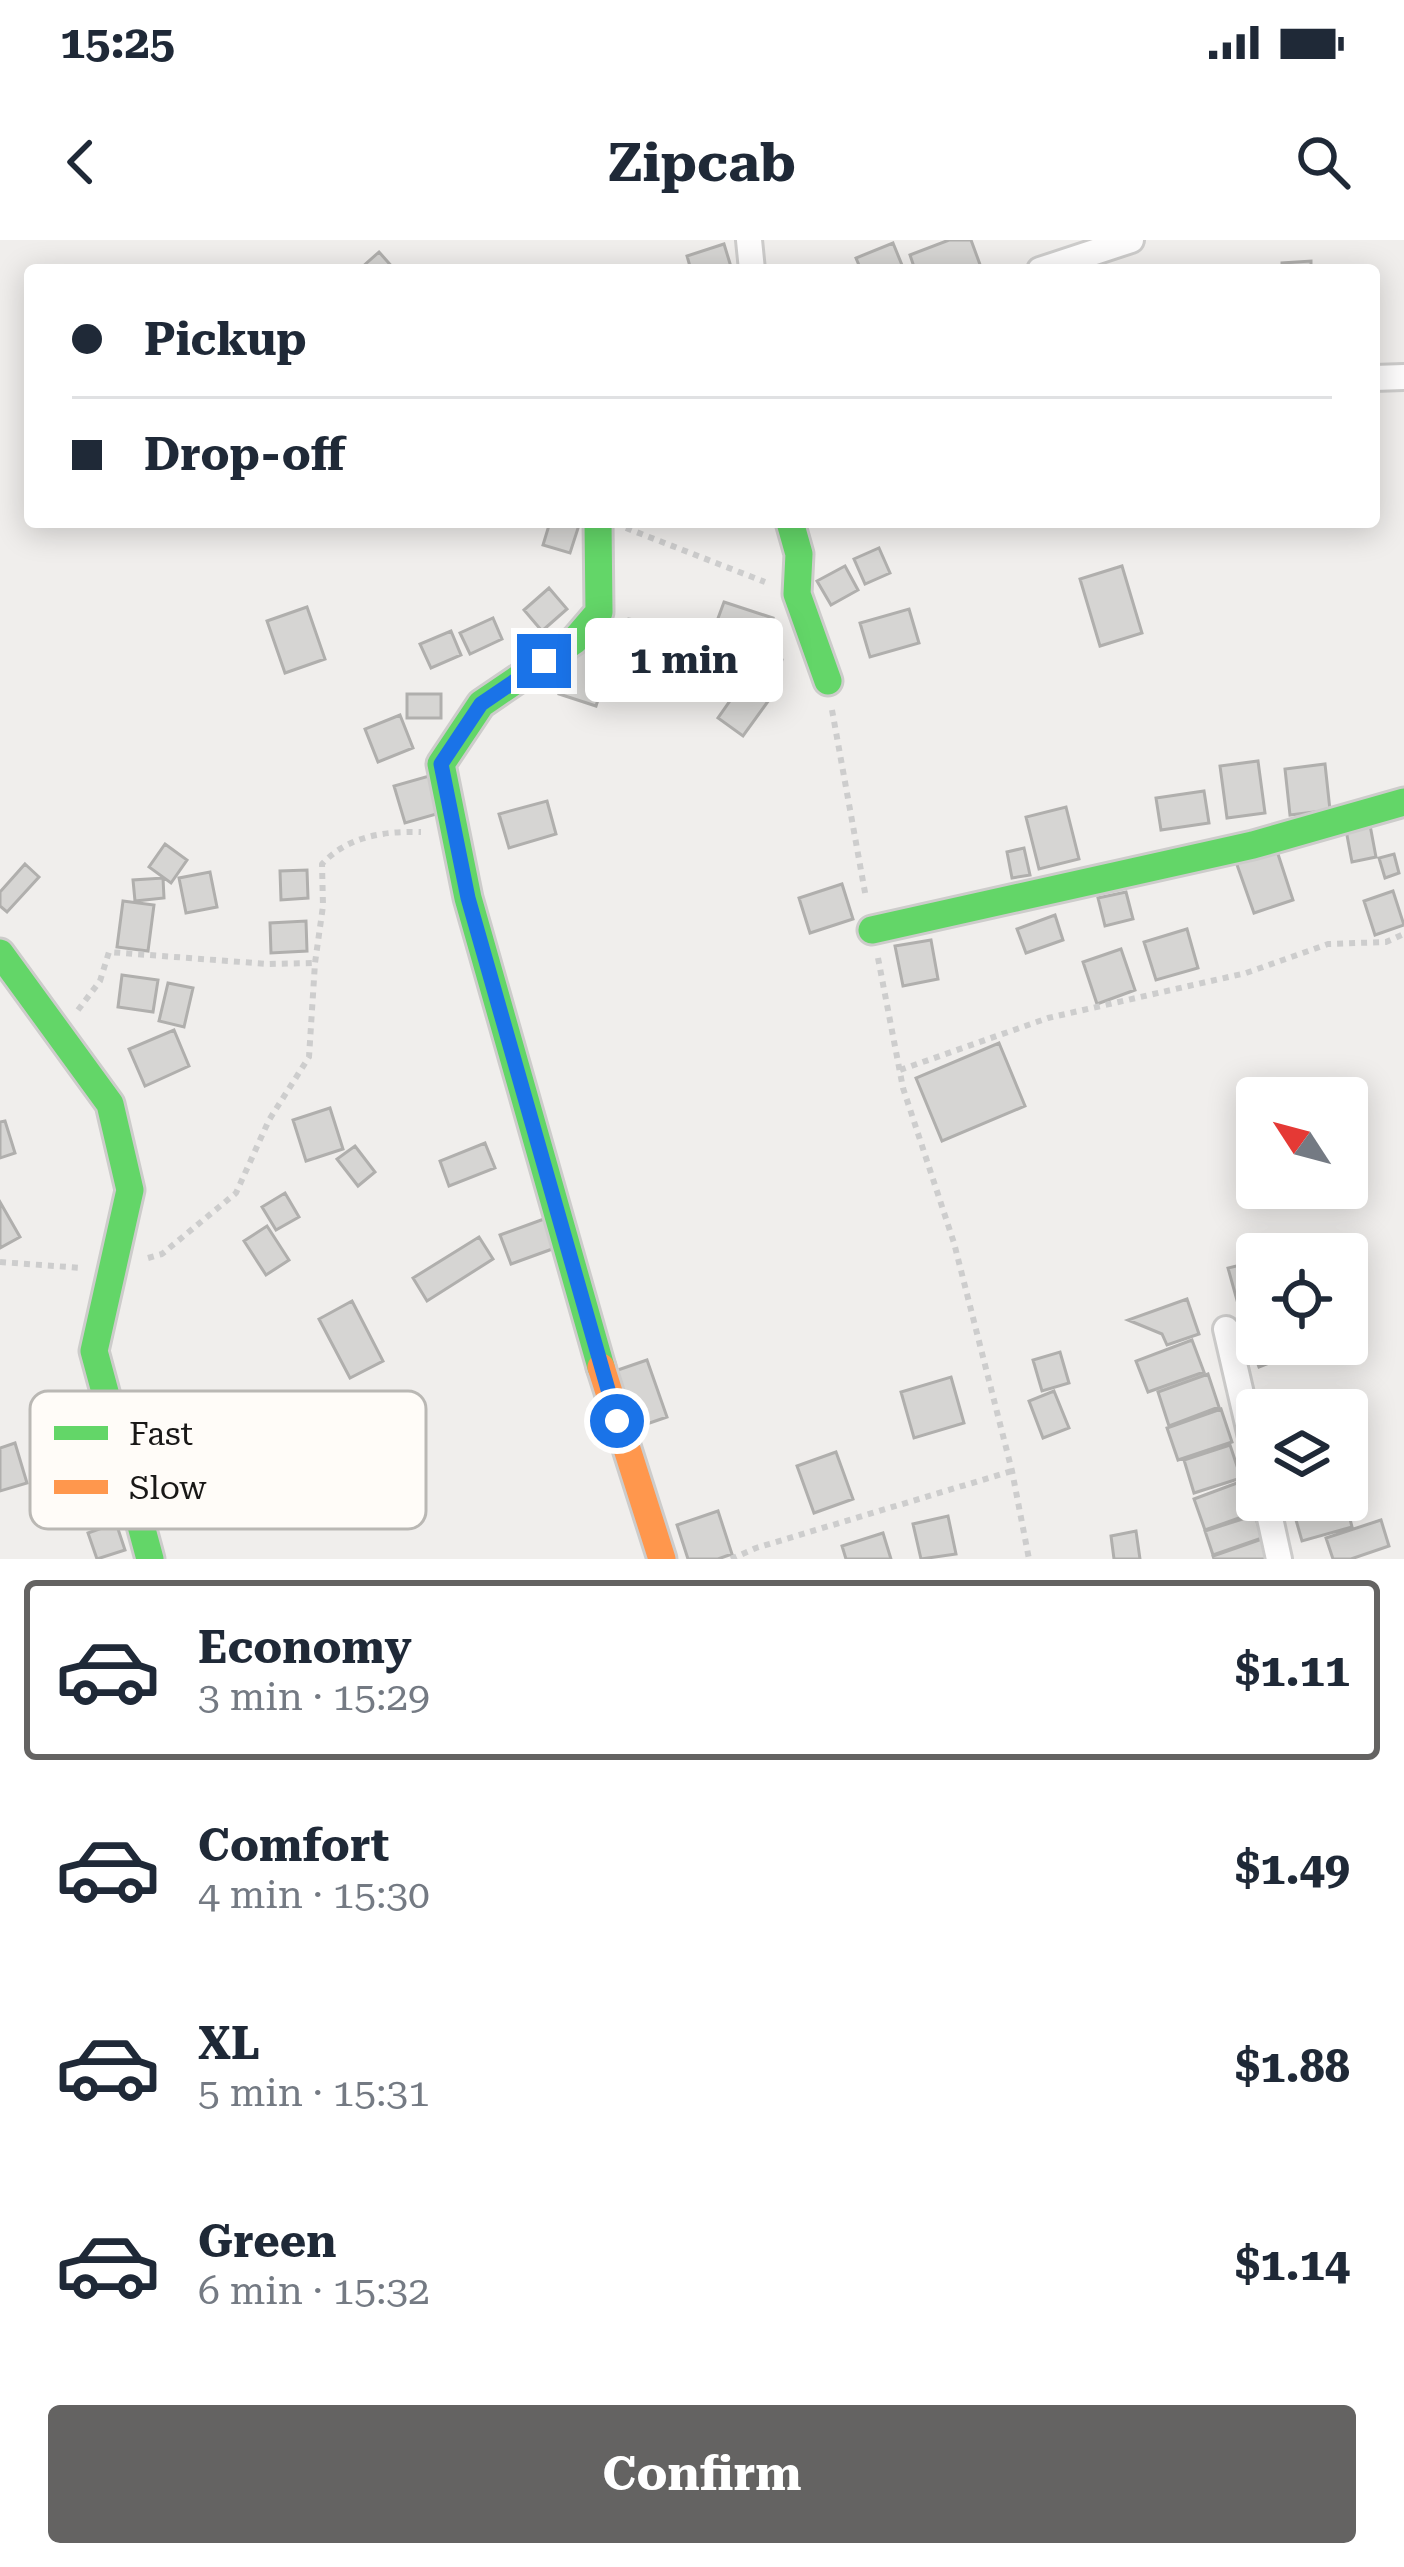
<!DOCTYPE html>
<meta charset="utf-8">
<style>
:root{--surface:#fff;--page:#f6f6f7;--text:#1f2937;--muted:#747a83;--line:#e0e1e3;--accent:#646362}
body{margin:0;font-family:"Roboto Serif",serif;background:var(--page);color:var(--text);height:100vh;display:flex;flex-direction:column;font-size:45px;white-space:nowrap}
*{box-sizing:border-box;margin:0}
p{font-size:39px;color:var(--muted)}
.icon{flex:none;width:66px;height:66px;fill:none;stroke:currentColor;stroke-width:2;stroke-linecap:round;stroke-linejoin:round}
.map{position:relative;height:1319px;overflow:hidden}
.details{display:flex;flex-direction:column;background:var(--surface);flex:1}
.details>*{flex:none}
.guide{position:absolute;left:24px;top:24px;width:1356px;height:264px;border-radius:12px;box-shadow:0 6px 30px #0003;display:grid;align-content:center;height:264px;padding:0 48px;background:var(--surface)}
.needle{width:78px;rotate:306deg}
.buttons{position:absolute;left:1236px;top:837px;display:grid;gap:24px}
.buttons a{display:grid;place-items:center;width:132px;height:132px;border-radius:12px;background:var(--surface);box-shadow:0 6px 30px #0003;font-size:60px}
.end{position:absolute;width:54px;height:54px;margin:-27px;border:15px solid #1a73e8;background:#fff;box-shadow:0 0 0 6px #fff}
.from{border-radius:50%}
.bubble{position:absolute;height:84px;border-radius:12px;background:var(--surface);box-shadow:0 6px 30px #0003;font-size:39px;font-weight:700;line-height:84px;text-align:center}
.guide b{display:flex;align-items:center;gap:42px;height:114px;font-size:45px}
.guide b+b{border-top:3px solid var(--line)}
.guide i{width:30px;height:30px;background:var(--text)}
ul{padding:21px 0 0;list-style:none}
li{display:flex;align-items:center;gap:36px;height:180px;margin:0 24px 18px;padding:0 24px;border:6px solid transparent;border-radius:12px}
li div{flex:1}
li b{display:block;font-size:45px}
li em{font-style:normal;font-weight:700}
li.on{border-color:var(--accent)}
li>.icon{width:108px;height:108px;stroke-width:1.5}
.cta{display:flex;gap:24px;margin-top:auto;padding:24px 48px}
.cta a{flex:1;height:138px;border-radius:12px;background:var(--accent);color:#fff;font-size:48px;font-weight:700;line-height:138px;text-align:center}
.status{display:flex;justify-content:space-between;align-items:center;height:84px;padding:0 60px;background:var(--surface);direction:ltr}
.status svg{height:33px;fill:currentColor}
header{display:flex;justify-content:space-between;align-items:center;height:156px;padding:0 48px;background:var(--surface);font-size:54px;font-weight:700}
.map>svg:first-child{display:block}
</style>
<div class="status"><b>15:25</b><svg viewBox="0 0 49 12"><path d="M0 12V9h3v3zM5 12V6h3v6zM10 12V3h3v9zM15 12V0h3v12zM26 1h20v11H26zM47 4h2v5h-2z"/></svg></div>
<header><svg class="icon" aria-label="back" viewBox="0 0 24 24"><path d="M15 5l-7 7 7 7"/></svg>Zipcab<svg class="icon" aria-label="search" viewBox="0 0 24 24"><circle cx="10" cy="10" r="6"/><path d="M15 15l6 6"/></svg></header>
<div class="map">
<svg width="1404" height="1319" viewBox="0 0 1404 1319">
<rect width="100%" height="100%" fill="#f0eeec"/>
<path fill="#d6d5d3" stroke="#b0afad" stroke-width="3" d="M949,0H971L982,30H915L910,15Z
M893,3L904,30H861L856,18Z
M724,4L732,30H691L687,16Z
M379,12L395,30H363L361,28Z
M1311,21V30H1282V23Z
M550,282H580L570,313L543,305Z
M879,308L890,333L865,344L854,319Z
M845,326L858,350L831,365L817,341Z
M1122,326L1142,393L1100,406L1080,339Z
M549,348L567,369L542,391L524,370Z
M724,362L773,378L766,398L717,381Z
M307,367L325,419L285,433L267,381Z
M909,369L919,403L870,417L860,383Z
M493,378L502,399L470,414L460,393Z
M451,391L461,415L431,428L420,404Z
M575,404L612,416L596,466L559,454Z
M753,428L779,446L743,496L718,478Z
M407,454H441V478H407Z
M400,475L413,508L378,522L365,489Z
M1258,521L1265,573L1227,578L1220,526Z
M1325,524L1330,570L1290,575L1285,529Z
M429,536L440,573L405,583L394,546Z
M1204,551L1209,583L1161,590L1156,558Z
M547,561L556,594L509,608L499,574Z
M1066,567L1079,619L1039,629L1026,577Z
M1370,585L1376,617L1352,622L1346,590Z
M165,604L187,620L171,643L149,627Z
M1024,608L1030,635L1012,638L1007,612Z
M1276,608L1293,660L1254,673L1236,622Z
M1394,614L1399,633L1385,638L1379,618Z
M25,624L39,637L7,672L0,666V652Z
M307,630L308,658L281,660L280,631Z
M210,632L217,667L186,673L179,638Z
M163,638L164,658L135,661L133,640Z
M842,644L853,679L810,693L799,658Z
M1393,651L1404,685L1375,695L1364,661Z
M1126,652L1133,679L1105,686L1098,658Z
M123,661L154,665L148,711L117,707Z
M1055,675L1063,700L1026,713L1017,689Z
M306,681L307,711L271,713L270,683Z
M1187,689L1198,728L1156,740L1144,702Z
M931,700L938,739L903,746L895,706Z
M1121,709L1135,750L1097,764L1083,722Z
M122,735L158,740L153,772L118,767Z
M168,743L193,748L184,787L159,781Z
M174,790L189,826L145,846L129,809Z
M999,803L1025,866L942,901L916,838Z
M330,868L343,909L306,921L293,880Z
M5,881L15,913L0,918V882Z
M485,903L495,928L449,946L440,921Z
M355,906L375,932L358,946L337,919Z
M285,953L299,977L276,990L262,967Z
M0,962L20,997L0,1008Z
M544,979L555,1008L511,1024L500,995Z
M267,986L289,1020L266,1035L244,1001Z
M479,997L493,1019L427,1061L413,1038Z
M1257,1021V1059L1238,1064L1228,1028Z
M1187,1059L1199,1094L1167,1105L1162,1094L1128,1080Z
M352,1061L383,1121L350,1138L319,1079Z
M1257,1081V1104L1311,1107L1259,1127L1244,1086Z
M1192,1100L1204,1132L1148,1152L1136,1121Z
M1060,1112L1069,1143L1042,1151L1033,1120Z
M647,1120L667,1177L635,1188L615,1131Z
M1208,1134L1219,1167L1169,1186L1158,1152Z
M951,1137L964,1183L914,1198L901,1152Z
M1054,1151L1069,1188L1043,1198L1029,1161Z
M1221,1169L1232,1202L1178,1220L1167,1188Z
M15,1203L27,1243L0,1251V1208Z
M1230,1205L1241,1238L1194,1253L1184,1220Z
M836,1212L853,1259L814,1273L797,1226Z
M1245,1240L1256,1272L1205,1290L1194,1259Z
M1329,1265L1334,1273L1348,1271L1352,1287L1302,1301L1294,1273Z
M718,1271L732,1314L718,1319H688L677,1285Z
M1255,1275L1262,1298L1213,1315L1205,1291Z
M948,1276L956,1314L921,1319L913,1284Z
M1381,1280L1389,1306L1351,1319H1333L1326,1298Z
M116,1283L125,1310L97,1319L88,1293Z
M1136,1291L1140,1319H1114L1111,1296Z
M883,1293L891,1319H846L842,1306Z
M1262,1299L1269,1319H1214L1213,1316Z"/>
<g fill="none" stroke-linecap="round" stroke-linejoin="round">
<g stroke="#cdcccb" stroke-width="30">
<path id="street" d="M749,0L752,30
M1040,30L1131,0
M1374,138L1404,137
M1226,1089L1257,1223
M1266,1260L1279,1319"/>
</g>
<g stroke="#cdcccb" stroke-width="33">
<path id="fast" d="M598,282L599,372L575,400L481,464L441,524L468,658L601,1127
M790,282L799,314L797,354L828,441
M872,690L1253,605L1404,562
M0,713L110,864L130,950L94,1111L150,1319"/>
</g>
<g stroke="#cdcccb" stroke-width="33">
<path id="slow" d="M601,1127L662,1319"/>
</g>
<path stroke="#cdcdcd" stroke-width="6" stroke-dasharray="6 6" stroke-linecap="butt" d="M626,288L765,342
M627,380L752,408L788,424
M832,470L866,658
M878,718L903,848L954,1003L1012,1231L1029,1319
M78,770L100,741L109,712L268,724L315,723
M900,830L1048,778L1246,733L1328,704L1386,702L1404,694
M148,1018L162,1014L236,953L269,880L309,817L315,723L323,666L322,624C348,596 384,591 421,592
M0,1022L82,1028
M731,1319L756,1308L1012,1231"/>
<use href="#street" stroke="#fdfcfc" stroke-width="24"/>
<use href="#fast" stroke="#63d668" stroke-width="27"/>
<use href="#slow" stroke="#ff974d" stroke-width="27"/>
</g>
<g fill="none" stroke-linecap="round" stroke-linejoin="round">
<path stroke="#1a73e8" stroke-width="15" d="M544,421L481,464L441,524L468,658L617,1181"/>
</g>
<rect x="30" y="1151" width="396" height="138" rx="18" fill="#fffcf8" stroke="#bab8b4" stroke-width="3"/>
<rect x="54" y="1186" width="54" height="14" fill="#63d668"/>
<rect x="54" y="1240" width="54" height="14" fill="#ff974d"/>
<g font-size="33" fill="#191817">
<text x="129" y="1205">Fast</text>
<text x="129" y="1259">Slow</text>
</g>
</svg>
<div class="buttons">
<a><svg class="needle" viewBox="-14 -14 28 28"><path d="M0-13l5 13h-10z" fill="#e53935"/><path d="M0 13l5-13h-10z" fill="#747a83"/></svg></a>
<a><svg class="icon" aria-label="locate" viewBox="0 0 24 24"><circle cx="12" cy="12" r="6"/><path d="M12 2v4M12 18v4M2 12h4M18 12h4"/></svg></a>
<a><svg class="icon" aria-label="layers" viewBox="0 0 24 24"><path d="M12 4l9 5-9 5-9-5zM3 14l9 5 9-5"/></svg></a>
</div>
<i class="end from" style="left:617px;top:1181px"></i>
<i class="end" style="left:544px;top:421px"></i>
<div class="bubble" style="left:585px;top:378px;width:198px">1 min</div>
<div class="guide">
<b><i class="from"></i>Pickup</b>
<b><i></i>Drop-off</b>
</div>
</div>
<section class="details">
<ul>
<li class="on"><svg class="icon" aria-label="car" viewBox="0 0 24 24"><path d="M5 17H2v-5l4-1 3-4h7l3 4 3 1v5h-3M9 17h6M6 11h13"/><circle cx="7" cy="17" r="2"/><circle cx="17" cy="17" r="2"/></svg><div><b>Economy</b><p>3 min · 15:29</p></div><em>$1.11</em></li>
<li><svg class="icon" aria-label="car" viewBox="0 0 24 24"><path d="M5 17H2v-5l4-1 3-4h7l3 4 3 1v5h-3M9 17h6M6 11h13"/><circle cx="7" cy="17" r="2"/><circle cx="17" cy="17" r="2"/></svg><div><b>Comfort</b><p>4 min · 15:30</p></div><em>$1.49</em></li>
<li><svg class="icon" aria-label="car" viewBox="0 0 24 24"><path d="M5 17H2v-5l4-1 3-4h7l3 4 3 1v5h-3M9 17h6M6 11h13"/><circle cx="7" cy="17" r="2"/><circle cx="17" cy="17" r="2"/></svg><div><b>XL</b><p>5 min · 15:31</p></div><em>$1.88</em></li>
<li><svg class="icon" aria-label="car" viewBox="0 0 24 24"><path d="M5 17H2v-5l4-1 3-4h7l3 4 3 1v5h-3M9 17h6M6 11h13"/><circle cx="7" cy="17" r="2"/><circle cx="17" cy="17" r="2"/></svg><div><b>Green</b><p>6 min · 15:32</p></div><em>$1.14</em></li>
</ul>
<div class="cta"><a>Confirm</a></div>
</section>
